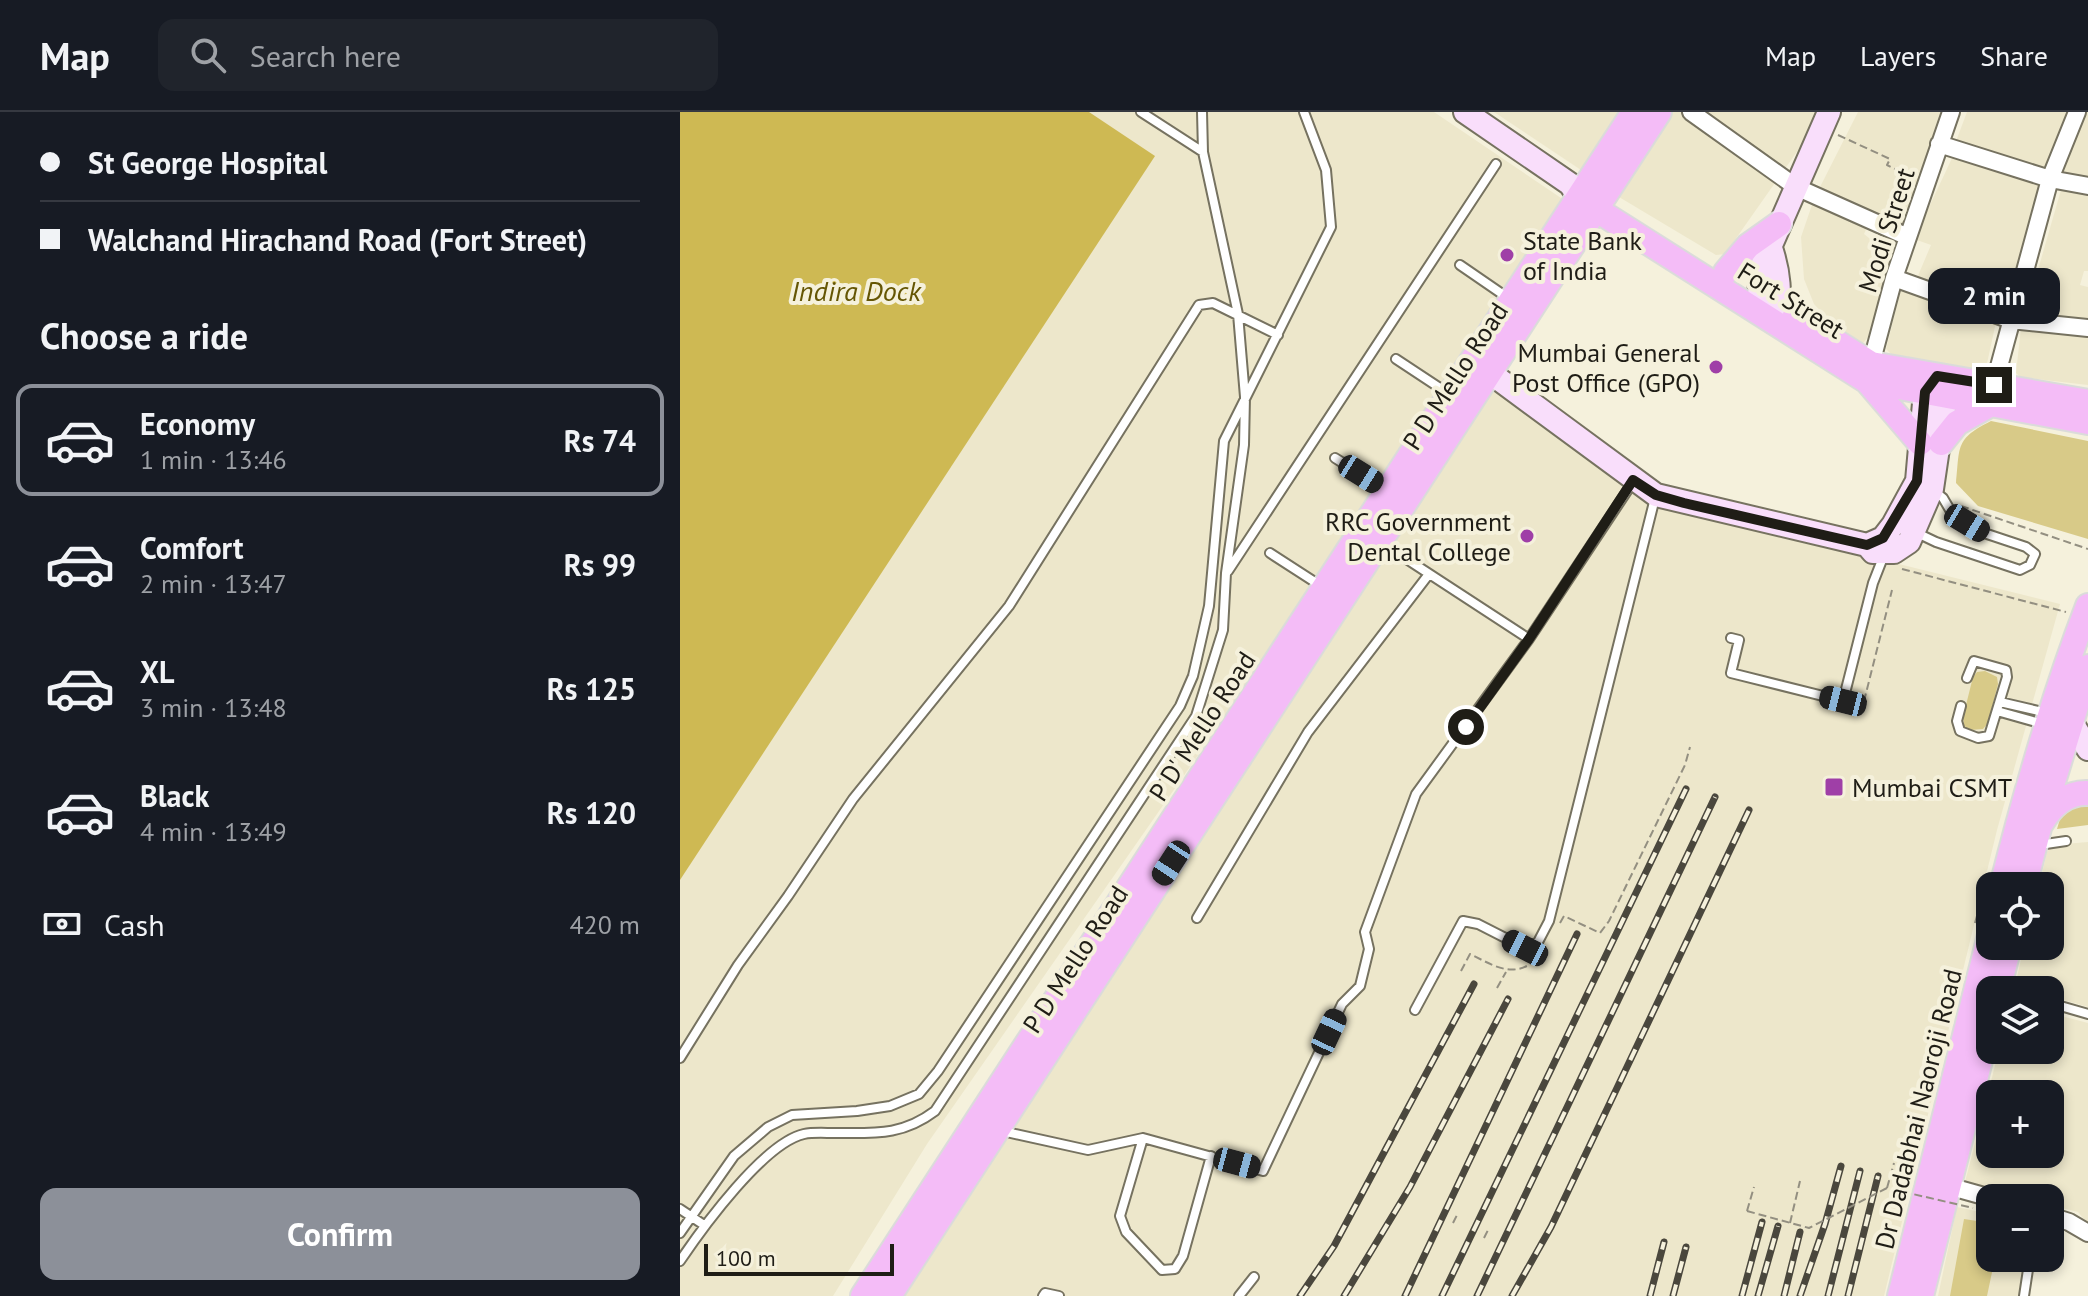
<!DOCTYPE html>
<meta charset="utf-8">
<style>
:root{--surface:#171b24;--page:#20242c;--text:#f1f3f6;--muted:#9ea1a6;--line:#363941;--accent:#8c9099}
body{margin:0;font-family:"PT Sans",sans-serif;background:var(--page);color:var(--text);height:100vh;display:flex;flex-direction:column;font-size:30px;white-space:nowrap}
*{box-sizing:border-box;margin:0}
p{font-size:26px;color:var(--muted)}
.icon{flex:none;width:44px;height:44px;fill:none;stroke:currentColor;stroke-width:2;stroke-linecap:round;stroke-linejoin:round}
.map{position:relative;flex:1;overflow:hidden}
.sheet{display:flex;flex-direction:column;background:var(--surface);width:680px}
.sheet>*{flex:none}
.banner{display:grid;align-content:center;height:176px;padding:0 40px;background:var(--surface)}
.controls{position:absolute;left:1296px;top:760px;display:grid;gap:16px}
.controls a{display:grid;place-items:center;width:88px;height:88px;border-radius:16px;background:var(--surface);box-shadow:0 4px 12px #0003;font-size:40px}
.scale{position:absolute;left:24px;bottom:20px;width:190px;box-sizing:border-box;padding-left:8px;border:4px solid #1f1d16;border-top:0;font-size:22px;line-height:28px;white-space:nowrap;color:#1f1d16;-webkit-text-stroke:6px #f5f1dc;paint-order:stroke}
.end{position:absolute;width:36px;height:36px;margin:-18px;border:10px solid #1f1d16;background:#fff;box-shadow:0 0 0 4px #fff}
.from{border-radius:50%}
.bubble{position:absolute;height:56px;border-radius:16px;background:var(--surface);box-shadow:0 4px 12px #0003;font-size:26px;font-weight:700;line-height:56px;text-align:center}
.car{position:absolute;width:24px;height:48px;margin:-24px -12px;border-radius:10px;box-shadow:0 0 6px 2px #0007;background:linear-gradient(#222 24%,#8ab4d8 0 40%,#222 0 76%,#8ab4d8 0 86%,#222 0)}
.banner b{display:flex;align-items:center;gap:28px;height:76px;font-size:30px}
.banner b+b{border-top:2px solid var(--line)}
.banner i{width:20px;height:20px;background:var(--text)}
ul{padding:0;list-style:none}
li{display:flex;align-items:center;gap:24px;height:112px;margin:0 16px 12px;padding:0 24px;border:4px solid transparent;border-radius:16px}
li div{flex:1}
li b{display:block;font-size:30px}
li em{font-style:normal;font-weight:700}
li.current{border-color:var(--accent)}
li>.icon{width:72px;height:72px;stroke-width:1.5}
h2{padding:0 40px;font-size:36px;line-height:96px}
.pay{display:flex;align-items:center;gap:20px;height:88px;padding:0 40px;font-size:30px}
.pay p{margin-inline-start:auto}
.primary-button{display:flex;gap:16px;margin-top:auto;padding:16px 40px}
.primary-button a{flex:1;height:92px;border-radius:16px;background:var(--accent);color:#fff;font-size:32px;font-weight:700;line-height:92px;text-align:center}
header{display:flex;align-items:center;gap:48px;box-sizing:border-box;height:112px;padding:0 40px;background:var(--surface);border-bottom:2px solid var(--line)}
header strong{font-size:38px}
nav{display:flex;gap:44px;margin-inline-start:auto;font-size:28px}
.search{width:560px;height:72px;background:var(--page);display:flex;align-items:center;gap:20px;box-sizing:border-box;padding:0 28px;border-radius:16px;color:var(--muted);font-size:30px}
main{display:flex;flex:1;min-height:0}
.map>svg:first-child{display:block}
</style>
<header>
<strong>Map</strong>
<div class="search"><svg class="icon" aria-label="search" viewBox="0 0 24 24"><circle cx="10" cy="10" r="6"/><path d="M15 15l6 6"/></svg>Search here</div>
<nav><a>Map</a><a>Layers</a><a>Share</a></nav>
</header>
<main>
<section class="sheet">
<div class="banner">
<b><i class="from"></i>St George Hospital</b>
<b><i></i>Walchand Hirachand Road (Fort Street)</b>
</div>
<h2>Choose a ride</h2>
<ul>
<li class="current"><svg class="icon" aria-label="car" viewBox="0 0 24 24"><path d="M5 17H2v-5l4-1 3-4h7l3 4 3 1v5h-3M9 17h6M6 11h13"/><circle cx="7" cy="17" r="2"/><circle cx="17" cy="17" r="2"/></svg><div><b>Economy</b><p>1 min · 13:46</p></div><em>Rs 74</em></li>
<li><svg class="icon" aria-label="car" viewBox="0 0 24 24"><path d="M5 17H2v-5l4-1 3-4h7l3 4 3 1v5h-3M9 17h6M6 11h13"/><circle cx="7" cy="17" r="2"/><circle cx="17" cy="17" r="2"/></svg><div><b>Comfort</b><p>2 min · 13:47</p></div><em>Rs 99</em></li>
<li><svg class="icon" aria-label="car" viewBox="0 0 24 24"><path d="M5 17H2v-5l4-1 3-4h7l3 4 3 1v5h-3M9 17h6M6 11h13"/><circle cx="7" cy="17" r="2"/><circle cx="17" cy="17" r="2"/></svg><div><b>XL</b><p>3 min · 13:48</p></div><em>Rs 125</em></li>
<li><svg class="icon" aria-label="car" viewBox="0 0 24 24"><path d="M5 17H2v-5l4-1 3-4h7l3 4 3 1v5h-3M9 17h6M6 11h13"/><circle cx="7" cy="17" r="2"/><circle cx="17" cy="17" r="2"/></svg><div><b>Black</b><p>4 min · 13:49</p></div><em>Rs 120</em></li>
</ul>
<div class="pay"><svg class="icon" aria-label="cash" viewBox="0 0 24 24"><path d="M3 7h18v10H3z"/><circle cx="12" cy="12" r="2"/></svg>Cash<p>420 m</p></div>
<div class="primary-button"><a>Confirm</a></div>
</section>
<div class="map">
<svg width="1408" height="1184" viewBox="0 0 1408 1184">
<rect width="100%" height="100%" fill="#f5f1dc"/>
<path fill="#ede7cb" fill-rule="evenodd" d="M0,0H754L884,88L615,504L247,1032L153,1184H0Z
M814,0H946L910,56L901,58Z
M988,0H1139L1128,24L1045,142L1036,143L939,85L941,74Z
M1178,0H1270L1224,117L1139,77Z
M1287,0H1386L1367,59L1275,32Z
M1399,0H1408V71L1376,62Z
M1273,44L1361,69L1329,196L1320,202L1237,166L1251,133L1234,127Z
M1383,71L1408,77V159H1404L1400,173L1408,175V208L1356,203L1347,196Z
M1134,87L1188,113L1184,122L1214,146L1188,225L1183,231L1175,230L1146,205L1134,192L1124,167L1121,125Z
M1221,177L1316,210L1306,256L1299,258L1211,242L1206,237Z
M1341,216L1408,223V273L1340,265L1336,261Z
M807,271L969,390L1380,492L1317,718L1204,1184H215Z
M1408,730V895L1370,884V878H1349L1335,874L1344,834H1370V774H1359L1367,740L1373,733Z
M1370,901L1408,911V1112L1398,1100L1370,1093V1086H1345L1285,1070L1319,938H1370ZM1310,982H1370V1042H1310Z
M1277,1095L1310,1102V1146H1355L1349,1184H1258Z"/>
<path fill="#d8ca88" d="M1311,309L1408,329V427L1298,394L1276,371C1280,334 1275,327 1311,309Z
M1305,559L1317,565L1318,572L1308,611L1303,617L1290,618L1284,614L1283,605L1293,565L1297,560Z
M1408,688V713L1377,717L1382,700Z
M1284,1107L1310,1111V1146H1315L1307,1184H1270Z"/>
<path fill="#ceb953" d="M0,0H409L475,44L0,768Z"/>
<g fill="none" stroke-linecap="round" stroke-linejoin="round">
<g stroke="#767260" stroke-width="12">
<path id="lane" d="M522,0L523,40
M780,153L828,186
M716,247L769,282
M655,346L706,378
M1235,420L1256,430L1340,458L1350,453L1355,442L1346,435L1301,420L1273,403L1263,386L1253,378
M702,431L849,527
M590,441L641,474
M548,459L816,52
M1051,526L1059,528L1051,561L1163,589L1193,471L1204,443
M1320,590L1367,601
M1281,594L1277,609L1280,619L1298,626L1309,624L1327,565L1326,558L1294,549L1287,566
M1317,599L1363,612
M1359,733L1386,729
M517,806L628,620L749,462
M1370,891L1408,902
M735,898L783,809L798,812L845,836L858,830L869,809L975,386
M0,946L58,853L108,784L173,687L329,494L519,193L533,191L598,223
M322,1019L408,1038L463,1026L583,1059L662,892L680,874L689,837L685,820L736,682L849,527L953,370
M463,1026L440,1104L446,1120L482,1158L495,1157L503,1144L531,1044
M0,1097L24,1113
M0,1121L54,1044L88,1015L112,1003L177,999L210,994L239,982L258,959L500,594L513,564L529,494L544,329L651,115L646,58L624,0
M0,1149C23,1115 84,1031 124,1022C133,1020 145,1021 155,1021C194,1021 222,1024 255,999L516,604L543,518L546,461L564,333L565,285L558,202L523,40L461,0
M363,1184L365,1181L379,1184
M559,1184L574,1165
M1344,1184L1349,1151"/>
</g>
<g stroke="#767260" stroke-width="20">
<path id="street" d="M1011,0L1116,75L1228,125
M1259,32L1370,67L1408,74
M1214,166L1331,208L1408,216
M1191,252L1214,166L1271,0
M1314,273L1370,67L1397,0
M1268,1074L1311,1086
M1370,1104L1389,1110L1408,1121"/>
</g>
<g stroke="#767260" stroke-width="26">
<path id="secondary" d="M785,0L890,72L899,85
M1090,133C1099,159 1102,183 1095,211
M1078,200L1081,156L1149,0
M809,260L976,383L1187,433
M1257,264L1266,282L1252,377L1229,430L1214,440H1193L1187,433L1203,426L1213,413L1237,369L1245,280Z
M1381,606L1391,609L1408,637"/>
</g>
<g stroke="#dbdbda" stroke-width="28">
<path id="primary" d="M906,91L1187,269L1408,310
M1046,160L1068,134L1099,112
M1115,204L1191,252L1408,290
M1187,269L1240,331
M1261,331L1277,311L1311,292
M1362,710C1372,693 1388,680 1408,681
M1322,774C1346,679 1373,585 1408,494
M1344,774L1359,716L1408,555
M1318,878L1329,834
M183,1184L954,0
M209,1184L979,0
M1220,1184L1310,823
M1241,1184L1310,908"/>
</g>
<path stroke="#938f81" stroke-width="2" stroke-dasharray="8 4" stroke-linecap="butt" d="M1158,23L1210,47L1207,53L1227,63
M1281,394L1408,437
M1222,457L1386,500
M1181,601L1212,478
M880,811L884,804L920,821L929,809L1005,653L1010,635
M1295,811L1304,779
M781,859L790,842C811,852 830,866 852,851C859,847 863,845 867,838
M817,876L826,860
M1207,1076L1214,1051
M1067,1099L1074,1075
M773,1111L777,1103
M1110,1111L1120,1069
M804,1126L808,1118"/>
<use href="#lane" stroke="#fff" stroke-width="8"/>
<use href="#street" stroke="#fff" stroke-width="16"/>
<use href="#secondary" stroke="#f9defb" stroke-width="22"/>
<use href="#primary" stroke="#f4bcf7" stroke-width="24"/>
<g stroke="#4a473d" stroke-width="7">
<path id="rail" d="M620,1184L654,1134L794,872
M664,1184L730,1075L828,887
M725,1184L897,822
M762,1184L1006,677
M797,1184L1035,685
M832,1184L871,1115L1069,698
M970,1184L984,1130
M993,1184L1006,1135
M1062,1184L1082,1110
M1078,1184L1098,1114
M1104,1184L1120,1120
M1120,1184L1145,1112L1161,1054
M1148,1184L1180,1059
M1168,1184L1198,1064"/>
</g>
<use href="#rail" stroke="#f5f1dc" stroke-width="4" stroke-dasharray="12" stroke-linecap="butt"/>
<path stroke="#938f81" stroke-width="2" stroke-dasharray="8 4" stroke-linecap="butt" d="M1067,1099L1129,1116L1207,1076L1293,1096"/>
</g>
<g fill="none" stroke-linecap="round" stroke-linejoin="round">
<path stroke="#1f1d16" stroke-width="10" d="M786,615L849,527L953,368L976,383L1004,391L1187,433L1203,426L1237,369L1245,280L1257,264L1314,273"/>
</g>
<g fill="#9f3fa7" stroke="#f5f1dc" stroke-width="3">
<circle cx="827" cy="143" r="8"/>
<circle cx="1036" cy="255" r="8"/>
<circle cx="847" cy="424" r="8"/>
<rect x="1144" y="665" width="20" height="20" rx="4"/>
</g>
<g text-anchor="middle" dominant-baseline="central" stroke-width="8" stroke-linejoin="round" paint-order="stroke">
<g font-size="26" fill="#1f1d16" stroke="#f5f1dc">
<text transform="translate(1206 118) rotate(-72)">Modi Street</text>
<text transform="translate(1111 188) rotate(32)">Fort Street</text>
<text transform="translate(775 264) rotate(-57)">P D Mello Road</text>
<text transform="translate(522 614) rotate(-57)">P D' Mello Road</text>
<text transform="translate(395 847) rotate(-57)">P D Mello Road</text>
<text transform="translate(1238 997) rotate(-76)">Dr Dadabhai Naoroji Road</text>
</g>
<g font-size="26" fill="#1f1d16" stroke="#f5f1dc" text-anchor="start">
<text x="843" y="128">State Bank<tspan x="843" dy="30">of India</tspan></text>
<text x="1020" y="240" text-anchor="end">Mumbai General<tspan x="1020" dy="30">Post Office (GPO)</tspan></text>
<text x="831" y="409" text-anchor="end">RRC Government<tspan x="831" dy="30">Dental College</tspan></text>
<text x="1172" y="675">Mumbai CSMT</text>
</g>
<g font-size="28" font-style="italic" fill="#655604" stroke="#f5f1dc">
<text x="176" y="178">Indira Dock</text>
</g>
</g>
</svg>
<div class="controls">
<a><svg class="icon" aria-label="locate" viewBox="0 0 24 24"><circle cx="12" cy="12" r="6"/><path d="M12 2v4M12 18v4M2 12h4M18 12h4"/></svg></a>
<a><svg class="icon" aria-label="layers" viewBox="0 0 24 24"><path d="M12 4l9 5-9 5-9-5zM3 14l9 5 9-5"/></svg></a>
<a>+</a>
<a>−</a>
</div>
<div class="scale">100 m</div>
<i class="end from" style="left:786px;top:615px"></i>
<i class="end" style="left:1314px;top:273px"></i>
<div class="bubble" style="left:1248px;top:156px;width:132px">2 min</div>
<i class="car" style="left:681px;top:362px;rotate:122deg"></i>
<i class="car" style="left:1287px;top:411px;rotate:121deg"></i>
<i class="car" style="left:1163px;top:589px;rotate:284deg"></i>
<i class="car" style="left:491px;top:751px;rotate:213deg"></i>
<i class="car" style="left:845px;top:836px;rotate:297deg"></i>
<i class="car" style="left:649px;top:920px;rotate:25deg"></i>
<i class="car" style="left:557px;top:1051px;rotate:105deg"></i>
</div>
</main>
